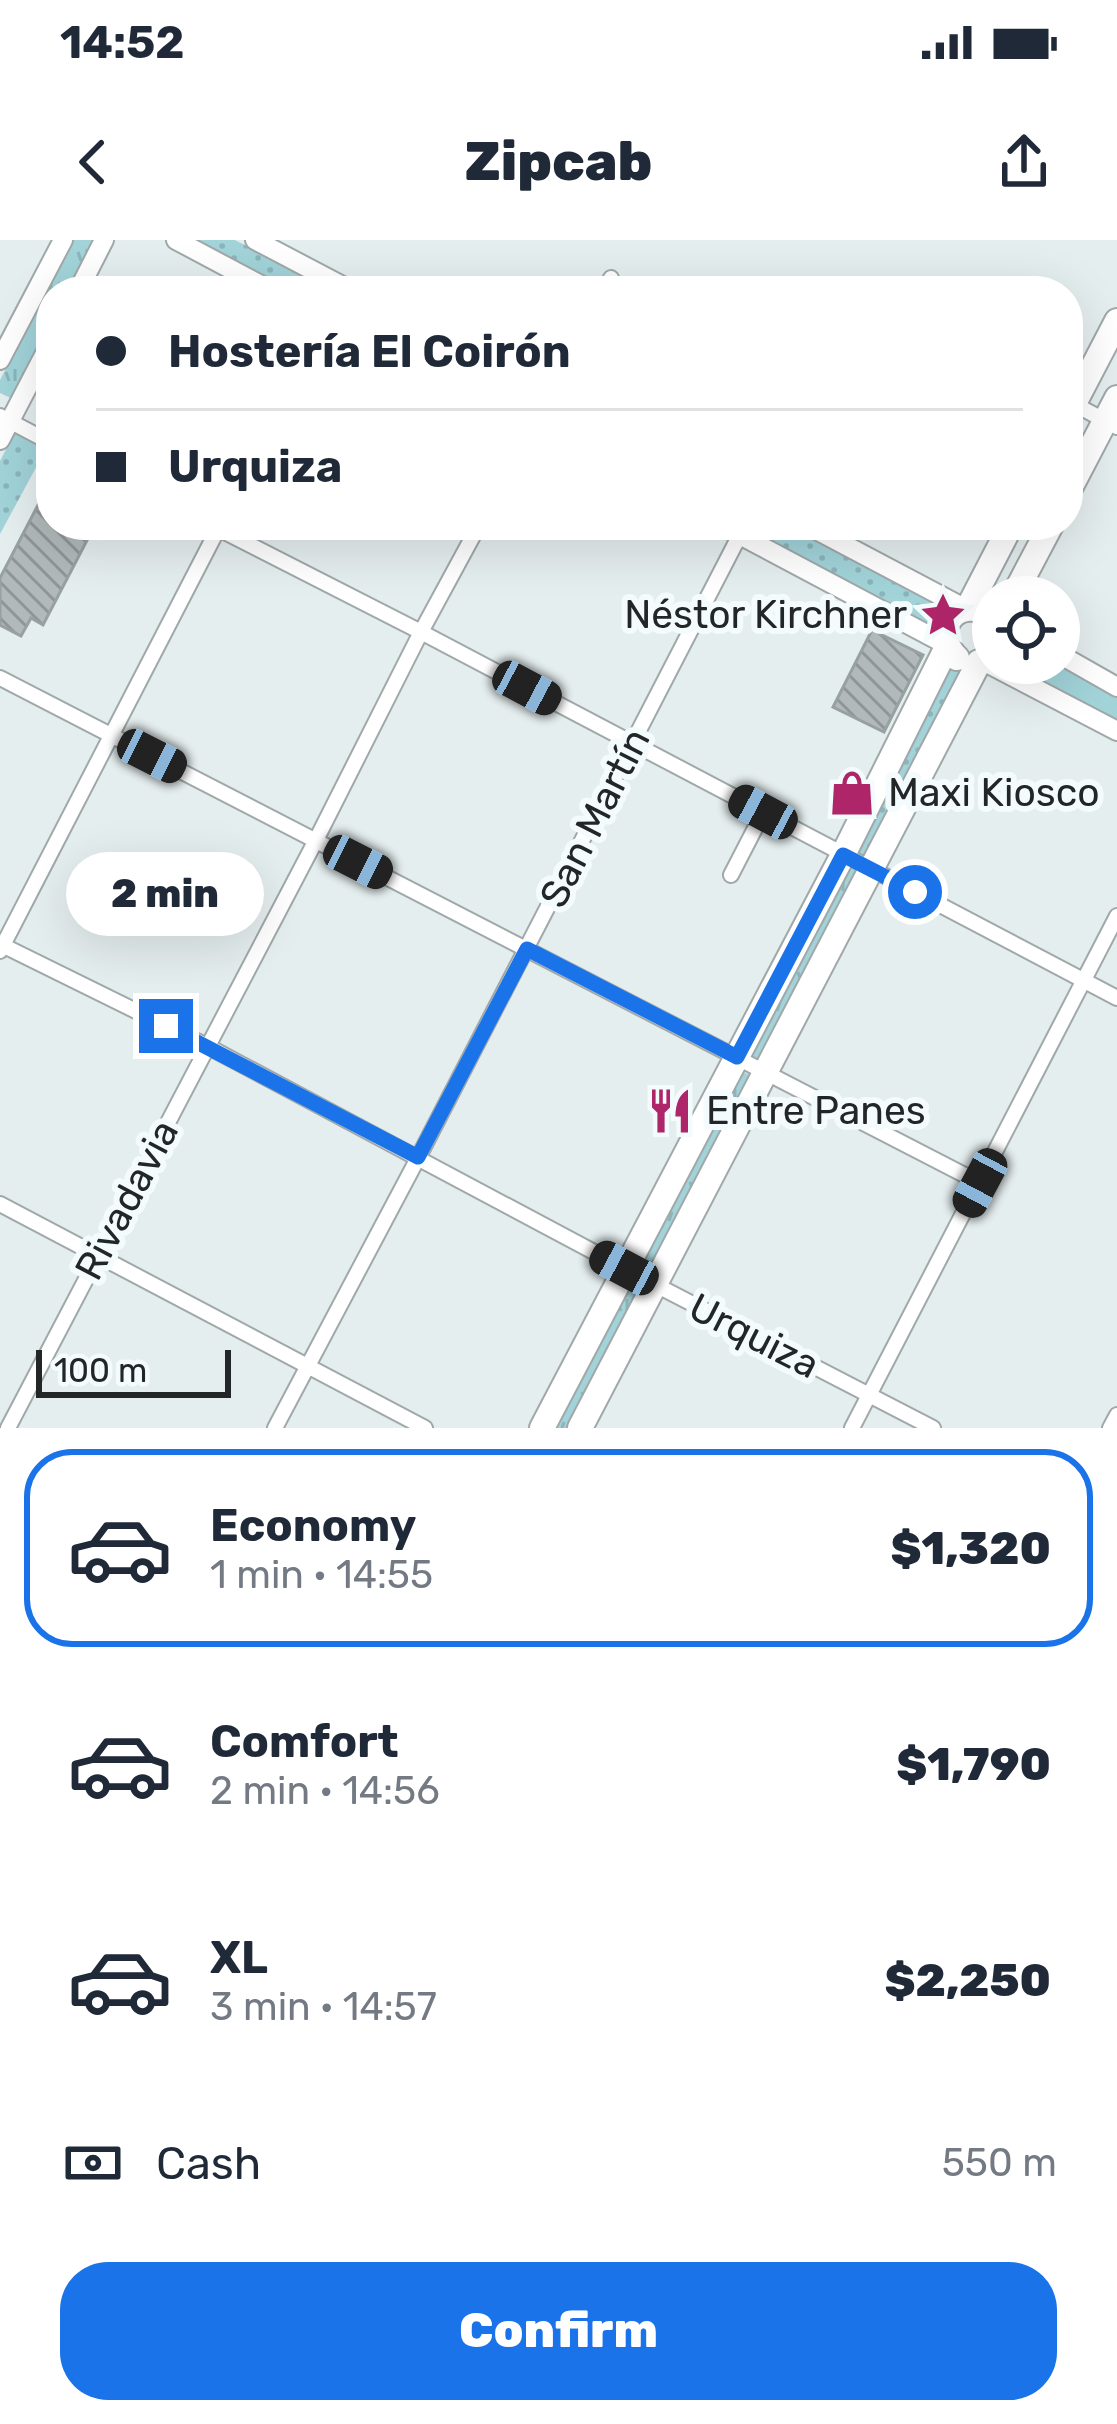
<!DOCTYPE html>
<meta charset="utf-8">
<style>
:root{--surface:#fff;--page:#f6f6f7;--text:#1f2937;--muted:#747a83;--line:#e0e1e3;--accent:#1a73e8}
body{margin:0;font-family:Rubik,sans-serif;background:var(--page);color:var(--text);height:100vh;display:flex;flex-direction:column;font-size:45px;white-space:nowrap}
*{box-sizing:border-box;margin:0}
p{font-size:39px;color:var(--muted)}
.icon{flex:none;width:66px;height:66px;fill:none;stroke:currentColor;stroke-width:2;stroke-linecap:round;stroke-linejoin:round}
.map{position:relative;height:1188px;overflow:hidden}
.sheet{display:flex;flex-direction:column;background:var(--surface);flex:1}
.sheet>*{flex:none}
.banner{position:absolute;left:36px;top:36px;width:1047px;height:264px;border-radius:48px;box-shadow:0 12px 48px #0002;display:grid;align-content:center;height:264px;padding:0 60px;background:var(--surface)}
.fabs{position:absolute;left:972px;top:336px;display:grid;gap:24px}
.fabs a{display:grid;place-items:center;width:108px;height:108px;border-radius:50%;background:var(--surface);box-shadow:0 12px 48px #0002;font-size:60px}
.scale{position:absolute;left:36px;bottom:30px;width:195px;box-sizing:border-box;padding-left:12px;border:6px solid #232626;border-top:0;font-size:33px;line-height:42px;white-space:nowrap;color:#232626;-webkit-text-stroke:9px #f3fbfc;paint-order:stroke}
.end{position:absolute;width:54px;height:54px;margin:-27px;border:15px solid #1a73e8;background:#fff;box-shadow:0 0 0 6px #fff}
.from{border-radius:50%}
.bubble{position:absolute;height:84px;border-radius:42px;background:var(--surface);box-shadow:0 12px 48px #0002;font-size:39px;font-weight:800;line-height:84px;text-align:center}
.car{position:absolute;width:36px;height:72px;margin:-36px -18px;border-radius:15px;box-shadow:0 0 9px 3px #0007;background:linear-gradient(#222 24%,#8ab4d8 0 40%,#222 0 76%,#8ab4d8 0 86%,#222 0)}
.banner b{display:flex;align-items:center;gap:42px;height:114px;font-size:45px}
.banner b+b{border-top:3px solid var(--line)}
.banner i{width:30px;height:30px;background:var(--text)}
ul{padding:21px 0 0;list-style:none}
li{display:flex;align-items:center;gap:36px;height:198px;margin:0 24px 18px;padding:0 36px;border:6px solid transparent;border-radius:48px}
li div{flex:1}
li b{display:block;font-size:45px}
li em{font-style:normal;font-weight:800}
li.current{border-color:var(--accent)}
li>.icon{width:108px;height:108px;stroke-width:1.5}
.pay{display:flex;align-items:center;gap:30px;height:132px;padding:0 60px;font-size:45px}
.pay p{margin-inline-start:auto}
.button{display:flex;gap:24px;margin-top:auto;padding:24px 60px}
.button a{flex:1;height:138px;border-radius:48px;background:var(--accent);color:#fff;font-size:48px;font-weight:800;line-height:138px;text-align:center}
.status{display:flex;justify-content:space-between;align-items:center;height:84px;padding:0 60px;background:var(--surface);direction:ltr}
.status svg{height:33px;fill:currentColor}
header{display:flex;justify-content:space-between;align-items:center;height:156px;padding:0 60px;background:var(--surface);font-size:54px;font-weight:800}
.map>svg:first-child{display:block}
</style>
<div class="status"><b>14:52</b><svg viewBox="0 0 49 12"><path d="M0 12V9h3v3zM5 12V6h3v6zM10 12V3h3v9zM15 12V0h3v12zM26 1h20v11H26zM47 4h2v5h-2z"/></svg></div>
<header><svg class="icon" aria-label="back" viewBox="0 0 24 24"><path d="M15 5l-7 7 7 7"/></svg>Zipcab<svg class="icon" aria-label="share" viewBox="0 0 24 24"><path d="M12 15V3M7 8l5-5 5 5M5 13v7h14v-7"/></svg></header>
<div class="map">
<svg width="1117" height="1188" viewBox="0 0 1117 1188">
<defs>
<pattern id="grass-tufts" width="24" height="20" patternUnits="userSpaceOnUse" patternTransform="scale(3)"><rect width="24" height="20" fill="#a1d3d9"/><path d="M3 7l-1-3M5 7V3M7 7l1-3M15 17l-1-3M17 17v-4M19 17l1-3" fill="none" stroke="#8ab5ba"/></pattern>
<pattern id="park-dots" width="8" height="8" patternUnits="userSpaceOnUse" patternTransform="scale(3)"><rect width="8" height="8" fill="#a1d3d9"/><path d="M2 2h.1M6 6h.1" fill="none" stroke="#8ab5ba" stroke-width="1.8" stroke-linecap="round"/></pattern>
<pattern id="building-back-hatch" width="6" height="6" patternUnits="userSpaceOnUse" patternTransform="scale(3)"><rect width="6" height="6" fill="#b1b9ba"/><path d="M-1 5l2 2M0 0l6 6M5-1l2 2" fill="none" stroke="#909697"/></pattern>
</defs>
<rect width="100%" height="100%" fill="#e5eeef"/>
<path fill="url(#grass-tufts)" d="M72,0H98L71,51H51V90L15,160L0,153V140Z
M1005,423H1054L1117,455V480Z
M846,625L860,633L764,822L750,815Z
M736,828L751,836L655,1025L640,1018Z
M625,1042L640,1049L569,1188H551Z"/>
<path fill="url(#park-dots)" d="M191,0H235L322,45L319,51H290Z
M15,192L46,209L0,294V221Z
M753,285H783L949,370L939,390L749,292Z
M952,423L966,430L870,620L856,612Z"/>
<path fill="url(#building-back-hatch)" stroke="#98a0a1" stroke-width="3" d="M51,240V285H95L43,385L31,378L21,396L0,385V338Z
M872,390L923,415L884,492L833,467Z"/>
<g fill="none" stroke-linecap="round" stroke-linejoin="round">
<g stroke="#a0a8a9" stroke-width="18">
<path id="street" d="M604,51L611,38
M1074,164L1117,187
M0,176L51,203
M211,285L421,392L1117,758
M0,438L980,943
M731,635L763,573
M0,704L207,806L654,1044L933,1188
M0,711L220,285
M0,964L425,1188
M8,1188L316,600L421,392L479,285
M275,1188L418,918L745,285
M852,1188L1117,676
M1110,1188L1117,1175"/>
</g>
<g stroke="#a0a8a9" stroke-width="22">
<path id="secondary" d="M176,0L272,51
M255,0L352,51
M78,51L104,0
M0,120L63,0
M0,200L51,102
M721,285L947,405
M807,285L966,369
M1059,414L1117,447
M983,421L1117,491"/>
</g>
<g stroke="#a0a8a9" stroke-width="28">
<path id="highway" d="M1068,175L1117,81
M1068,252L1117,158
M1013,357L1051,285
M968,368L1011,285
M957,418C927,389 960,352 993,377
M542,1188L843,615L947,407
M580,1188L979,422"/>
</g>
<use href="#street" stroke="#fff" stroke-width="14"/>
<use href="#secondary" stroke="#fff" stroke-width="18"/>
<use href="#highway" stroke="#fff" stroke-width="24"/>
</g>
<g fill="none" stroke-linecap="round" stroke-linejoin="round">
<path stroke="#1a73e8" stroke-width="15" d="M166,786L418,917L527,709L737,817L843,615L915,652"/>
</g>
<defs>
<g id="sight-bare" transform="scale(3.6)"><path d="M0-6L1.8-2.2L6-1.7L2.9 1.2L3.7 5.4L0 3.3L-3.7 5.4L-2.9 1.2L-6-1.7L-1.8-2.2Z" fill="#ae2669" stroke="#f3fbfc" stroke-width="2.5" paint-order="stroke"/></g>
<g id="shop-bare" transform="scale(3.6)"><path d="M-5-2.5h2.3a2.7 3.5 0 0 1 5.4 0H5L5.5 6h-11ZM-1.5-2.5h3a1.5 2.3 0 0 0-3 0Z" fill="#ae2669" stroke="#f3fbfc" stroke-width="2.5" paint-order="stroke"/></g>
<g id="restaurant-bare" transform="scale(3.6)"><path d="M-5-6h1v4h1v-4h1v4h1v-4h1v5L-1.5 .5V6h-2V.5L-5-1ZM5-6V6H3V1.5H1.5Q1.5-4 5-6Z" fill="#ae2669" stroke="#f3fbfc" stroke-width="2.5" paint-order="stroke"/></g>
</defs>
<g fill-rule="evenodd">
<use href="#sight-bare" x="943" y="375"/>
<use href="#shop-bare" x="852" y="553"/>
<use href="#restaurant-bare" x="670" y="871"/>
</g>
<g text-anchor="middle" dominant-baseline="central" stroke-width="12" stroke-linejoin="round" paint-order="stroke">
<g font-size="39" fill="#232626" stroke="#f3fbfc" text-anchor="start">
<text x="907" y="375" text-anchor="end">Néstor Kirchner</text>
<text x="888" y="553">Maxi Kiosco</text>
<text x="706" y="871">Entre Panes</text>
</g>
<g font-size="39" fill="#232626" stroke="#f3fbfc">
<text transform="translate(595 578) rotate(-63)">San Martín</text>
<text transform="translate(127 960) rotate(-62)">Rivadavia</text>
<text transform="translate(754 1096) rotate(27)">Urquiza</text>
</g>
</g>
</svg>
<div class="fabs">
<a><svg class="icon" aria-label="locate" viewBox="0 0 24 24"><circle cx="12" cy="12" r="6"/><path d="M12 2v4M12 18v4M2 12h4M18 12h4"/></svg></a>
</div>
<div class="scale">100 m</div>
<i class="end from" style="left:915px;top:652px"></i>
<i class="end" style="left:166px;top:786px"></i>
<div class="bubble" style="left:66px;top:612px;width:198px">2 min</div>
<i class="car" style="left:527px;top:448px;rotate:118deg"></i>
<i class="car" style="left:152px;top:516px;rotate:117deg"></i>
<i class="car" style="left:763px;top:572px;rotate:298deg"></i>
<i class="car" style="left:358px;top:622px;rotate:117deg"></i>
<i class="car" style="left:980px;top:943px;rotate:208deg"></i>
<i class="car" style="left:624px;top:1028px;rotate:298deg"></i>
<div class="banner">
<b><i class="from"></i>Hostería El Coirón</b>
<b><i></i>Urquiza</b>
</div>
</div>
<section class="sheet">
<ul>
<li class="current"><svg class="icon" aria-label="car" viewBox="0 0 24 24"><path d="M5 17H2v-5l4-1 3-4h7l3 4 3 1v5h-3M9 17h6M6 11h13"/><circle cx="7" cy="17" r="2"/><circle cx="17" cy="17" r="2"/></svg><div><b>Economy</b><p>1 min · 14:55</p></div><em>$1,320</em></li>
<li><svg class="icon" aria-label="car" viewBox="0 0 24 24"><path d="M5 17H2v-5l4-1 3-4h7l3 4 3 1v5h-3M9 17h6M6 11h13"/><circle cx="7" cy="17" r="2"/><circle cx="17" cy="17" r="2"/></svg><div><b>Comfort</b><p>2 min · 14:56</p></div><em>$1,790</em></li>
<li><svg class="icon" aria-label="car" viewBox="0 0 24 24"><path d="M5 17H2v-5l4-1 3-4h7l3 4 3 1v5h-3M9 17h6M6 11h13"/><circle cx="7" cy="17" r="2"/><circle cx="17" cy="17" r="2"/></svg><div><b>XL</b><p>3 min · 14:57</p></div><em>$2,250</em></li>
</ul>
<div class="pay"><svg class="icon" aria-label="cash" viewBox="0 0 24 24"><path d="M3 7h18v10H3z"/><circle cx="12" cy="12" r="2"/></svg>Cash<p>550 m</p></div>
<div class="button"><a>Confirm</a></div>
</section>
